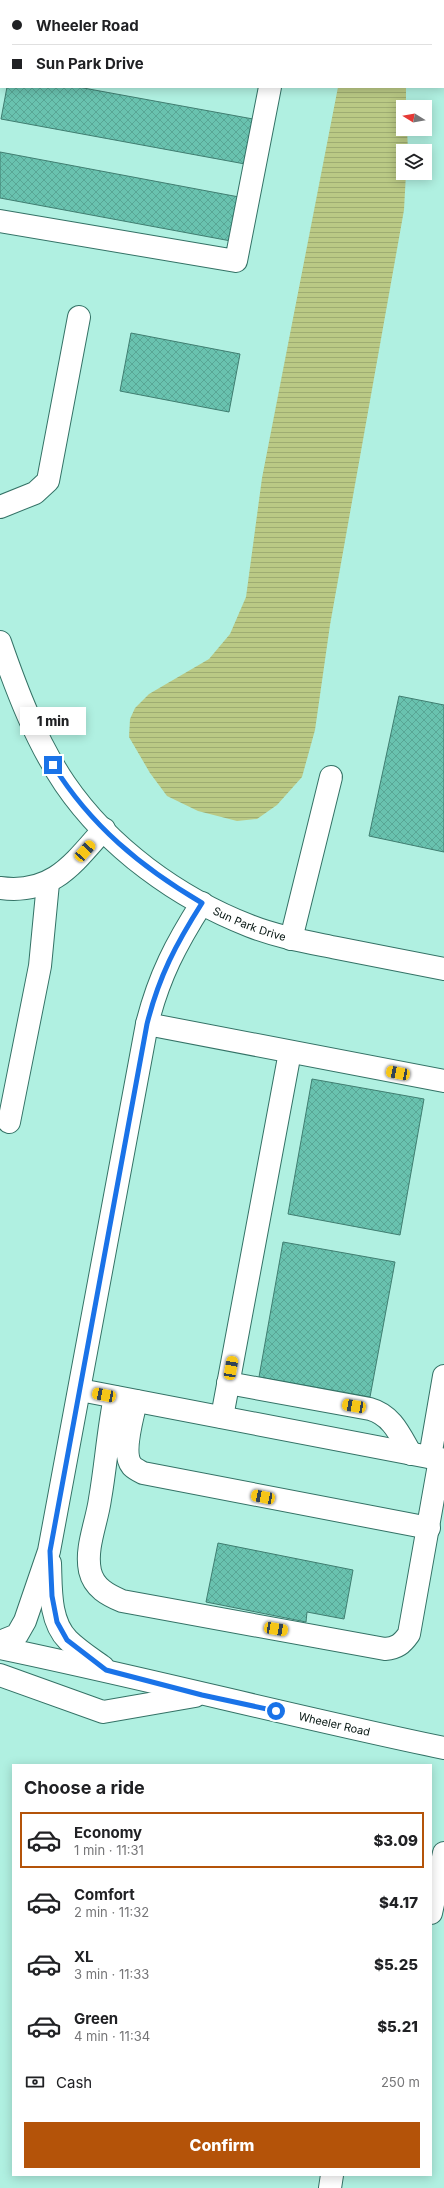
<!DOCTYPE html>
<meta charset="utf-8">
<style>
:root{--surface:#fff;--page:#f6f6f6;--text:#202124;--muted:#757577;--line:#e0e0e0;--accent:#b45309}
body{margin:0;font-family:Inter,sans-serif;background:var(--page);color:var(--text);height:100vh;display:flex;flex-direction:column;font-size:15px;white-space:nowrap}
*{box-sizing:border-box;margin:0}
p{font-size:13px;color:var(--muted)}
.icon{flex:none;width:22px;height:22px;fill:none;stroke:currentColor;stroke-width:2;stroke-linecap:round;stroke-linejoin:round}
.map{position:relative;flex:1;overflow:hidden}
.details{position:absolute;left:12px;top:1764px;width:420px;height:412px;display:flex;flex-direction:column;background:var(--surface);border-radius:0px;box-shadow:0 2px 10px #0003}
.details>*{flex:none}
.hud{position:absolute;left:0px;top:0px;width:444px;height:88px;box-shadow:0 2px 10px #0003;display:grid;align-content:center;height:88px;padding:0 12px;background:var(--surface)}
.needle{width:26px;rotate:281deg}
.controls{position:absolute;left:396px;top:100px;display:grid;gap:8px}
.controls a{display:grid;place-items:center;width:36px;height:36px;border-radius:0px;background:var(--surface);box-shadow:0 2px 10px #0003;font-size:20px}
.end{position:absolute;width:18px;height:18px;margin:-9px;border:5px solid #1a73e8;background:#fff;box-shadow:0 0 0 2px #fff}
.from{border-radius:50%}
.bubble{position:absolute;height:28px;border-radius:0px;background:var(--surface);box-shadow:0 2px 10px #0003;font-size:13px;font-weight:800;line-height:28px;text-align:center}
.car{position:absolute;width:12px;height:24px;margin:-12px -6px;border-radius:5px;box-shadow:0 0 3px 1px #0007;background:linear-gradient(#f5c518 24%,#345 0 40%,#f5c518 0 76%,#345 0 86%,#f5c518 0)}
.hud b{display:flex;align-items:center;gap:14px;height:38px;font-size:15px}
.hud b+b{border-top:1px solid var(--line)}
.hud i{width:10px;height:10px;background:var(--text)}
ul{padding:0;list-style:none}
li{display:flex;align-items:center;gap:12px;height:56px;margin:0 8px 6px;padding:0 4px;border:2px solid transparent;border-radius:0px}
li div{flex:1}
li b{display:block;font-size:15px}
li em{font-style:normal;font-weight:800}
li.active{border-color:var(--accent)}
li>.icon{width:36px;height:36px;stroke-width:1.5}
h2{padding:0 12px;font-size:18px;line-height:48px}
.pay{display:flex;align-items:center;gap:10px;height:44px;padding:0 12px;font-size:15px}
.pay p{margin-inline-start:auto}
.button{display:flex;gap:8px;margin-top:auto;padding:8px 12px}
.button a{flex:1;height:46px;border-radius:0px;background:var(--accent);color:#fff;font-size:16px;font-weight:800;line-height:46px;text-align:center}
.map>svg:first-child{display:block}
</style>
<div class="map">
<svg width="444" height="2188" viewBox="0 0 444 2188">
<defs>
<pattern id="water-rules" width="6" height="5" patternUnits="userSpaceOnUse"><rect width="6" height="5" fill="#bac985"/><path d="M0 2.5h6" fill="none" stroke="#9eac72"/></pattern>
<pattern id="building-cross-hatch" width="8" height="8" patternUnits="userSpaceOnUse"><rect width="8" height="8" fill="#69c2af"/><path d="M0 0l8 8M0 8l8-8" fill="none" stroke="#59a695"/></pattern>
</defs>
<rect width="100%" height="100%" fill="#b0f0e1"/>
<path fill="url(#water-rules)" d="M338,87H406V107H403V129H407L408,151H403V173H406L404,210L330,625L315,730L302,777L277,805L257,819L237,821L198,811L167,796L150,773L129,737L130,719L135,708L149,694L209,659L230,634L246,597L262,478Z"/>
<path fill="url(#building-cross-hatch)" stroke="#407e71" d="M7,87H78L253,119L245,164L1,119Z
M0,152L239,197L231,241L0,198Z
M131,333L240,354L229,412L120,391Z
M399,696L444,705V852L369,836Z
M312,1079L424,1099L400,1235L288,1214Z
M283,1242L395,1262L370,1397L259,1377Z
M218,1543L353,1570L344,1619L307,1612L306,1622L206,1602Z"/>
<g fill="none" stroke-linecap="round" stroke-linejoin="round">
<g stroke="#347266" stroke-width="24">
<g id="minor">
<path d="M287,1L288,0"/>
<path d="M0,221L236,261L270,87"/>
<path d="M0,507L35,493L48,481L79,317"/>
<path id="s1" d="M0,642C17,691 36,741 65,784C109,848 178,898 250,926C278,937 308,942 337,948C373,955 408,962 444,969"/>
<path d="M0,888C52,895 73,864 104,829"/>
<path d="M291,939L331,777"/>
<path d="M147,1024L444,1081"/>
<path d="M9,1122L40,966L48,883"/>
<path d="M228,1383L370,1409C392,1415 400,1435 411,1454"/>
<path d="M80,1390L444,1460"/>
<path d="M115,1397C108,1431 106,1465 100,1499C97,1522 85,1548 90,1571C94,1588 108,1595 122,1601L385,1649C397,1648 402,1644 409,1634L440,1459"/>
<path d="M136,1401C133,1417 121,1453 132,1466C135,1469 139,1471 143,1473L429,1528"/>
<path d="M222,1417L290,1052"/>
<path d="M430,1457L444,1376"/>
<path d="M50,1563C51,1588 49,1621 68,1640C78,1650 92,1659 103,1667"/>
<path d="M0,1642L17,1635L25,1621L49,1551L147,1024C159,976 176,944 202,903"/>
<path id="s2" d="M0,1648C149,1679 295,1717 444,1748"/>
<path d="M0,1675L103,1712L195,1696"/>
<path d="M431,1913L444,1853"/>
<path d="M330,2188L332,2175"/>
</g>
</g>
<use href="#minor" stroke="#fff" stroke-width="22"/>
</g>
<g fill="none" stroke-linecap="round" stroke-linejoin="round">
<path stroke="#1a73e8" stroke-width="5" d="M53,765C91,826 141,867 202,903C176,944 159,976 147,1024L50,1551L52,1596L57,1622L67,1640L106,1670L202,1695L276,1711"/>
</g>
<g text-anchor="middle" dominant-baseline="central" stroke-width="3" stroke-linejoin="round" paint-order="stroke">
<g font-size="11" fill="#00110d" stroke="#fff">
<text stroke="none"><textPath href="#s1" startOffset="392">Sun Park Drive</textPath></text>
<text stroke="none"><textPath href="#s2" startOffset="343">Wheeler Road</textPath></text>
</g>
</g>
</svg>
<div class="controls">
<a><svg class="needle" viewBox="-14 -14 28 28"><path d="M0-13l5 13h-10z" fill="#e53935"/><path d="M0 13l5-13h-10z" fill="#757577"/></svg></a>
<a><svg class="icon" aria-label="layers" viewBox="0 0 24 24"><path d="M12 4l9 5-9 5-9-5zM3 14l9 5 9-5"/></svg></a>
</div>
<i class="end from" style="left:276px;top:1711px"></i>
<i class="end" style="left:53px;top:765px"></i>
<div class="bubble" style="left:20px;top:707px;width:66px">1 min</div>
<i class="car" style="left:85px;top:851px;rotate:42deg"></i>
<i class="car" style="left:398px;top:1073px;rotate:281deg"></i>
<i class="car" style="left:231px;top:1368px;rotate:10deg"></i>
<i class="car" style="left:104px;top:1395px;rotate:281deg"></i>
<i class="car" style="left:354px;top:1406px;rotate:280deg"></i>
<i class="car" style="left:263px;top:1497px;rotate:281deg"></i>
<i class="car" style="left:276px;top:1629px;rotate:100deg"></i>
<div class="hud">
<b><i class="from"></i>Wheeler Road</b>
<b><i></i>Sun Park Drive</b>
</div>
<section class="details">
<h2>Choose a ride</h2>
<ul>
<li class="active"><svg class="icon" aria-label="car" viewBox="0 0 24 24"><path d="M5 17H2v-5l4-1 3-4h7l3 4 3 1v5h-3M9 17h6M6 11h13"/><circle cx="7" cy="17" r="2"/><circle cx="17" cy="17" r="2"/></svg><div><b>Economy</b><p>1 min · 11:31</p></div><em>$3.09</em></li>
<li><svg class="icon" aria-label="car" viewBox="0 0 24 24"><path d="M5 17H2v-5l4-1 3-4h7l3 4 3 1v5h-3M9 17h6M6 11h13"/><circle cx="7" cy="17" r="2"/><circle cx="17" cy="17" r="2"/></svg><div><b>Comfort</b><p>2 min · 11:32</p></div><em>$4.17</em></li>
<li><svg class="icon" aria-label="car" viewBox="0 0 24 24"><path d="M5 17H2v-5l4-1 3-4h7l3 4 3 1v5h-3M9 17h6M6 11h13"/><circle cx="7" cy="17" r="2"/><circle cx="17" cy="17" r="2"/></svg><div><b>XL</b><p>3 min · 11:33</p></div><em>$5.25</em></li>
<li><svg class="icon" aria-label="car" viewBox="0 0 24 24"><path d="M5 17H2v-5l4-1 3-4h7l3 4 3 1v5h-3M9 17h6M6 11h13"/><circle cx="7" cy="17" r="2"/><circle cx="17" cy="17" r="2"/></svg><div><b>Green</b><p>4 min · 11:34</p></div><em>$5.21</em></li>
</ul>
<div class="pay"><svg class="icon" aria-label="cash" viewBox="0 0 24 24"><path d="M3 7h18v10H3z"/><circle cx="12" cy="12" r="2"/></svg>Cash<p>250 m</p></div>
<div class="button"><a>Confirm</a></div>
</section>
</div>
